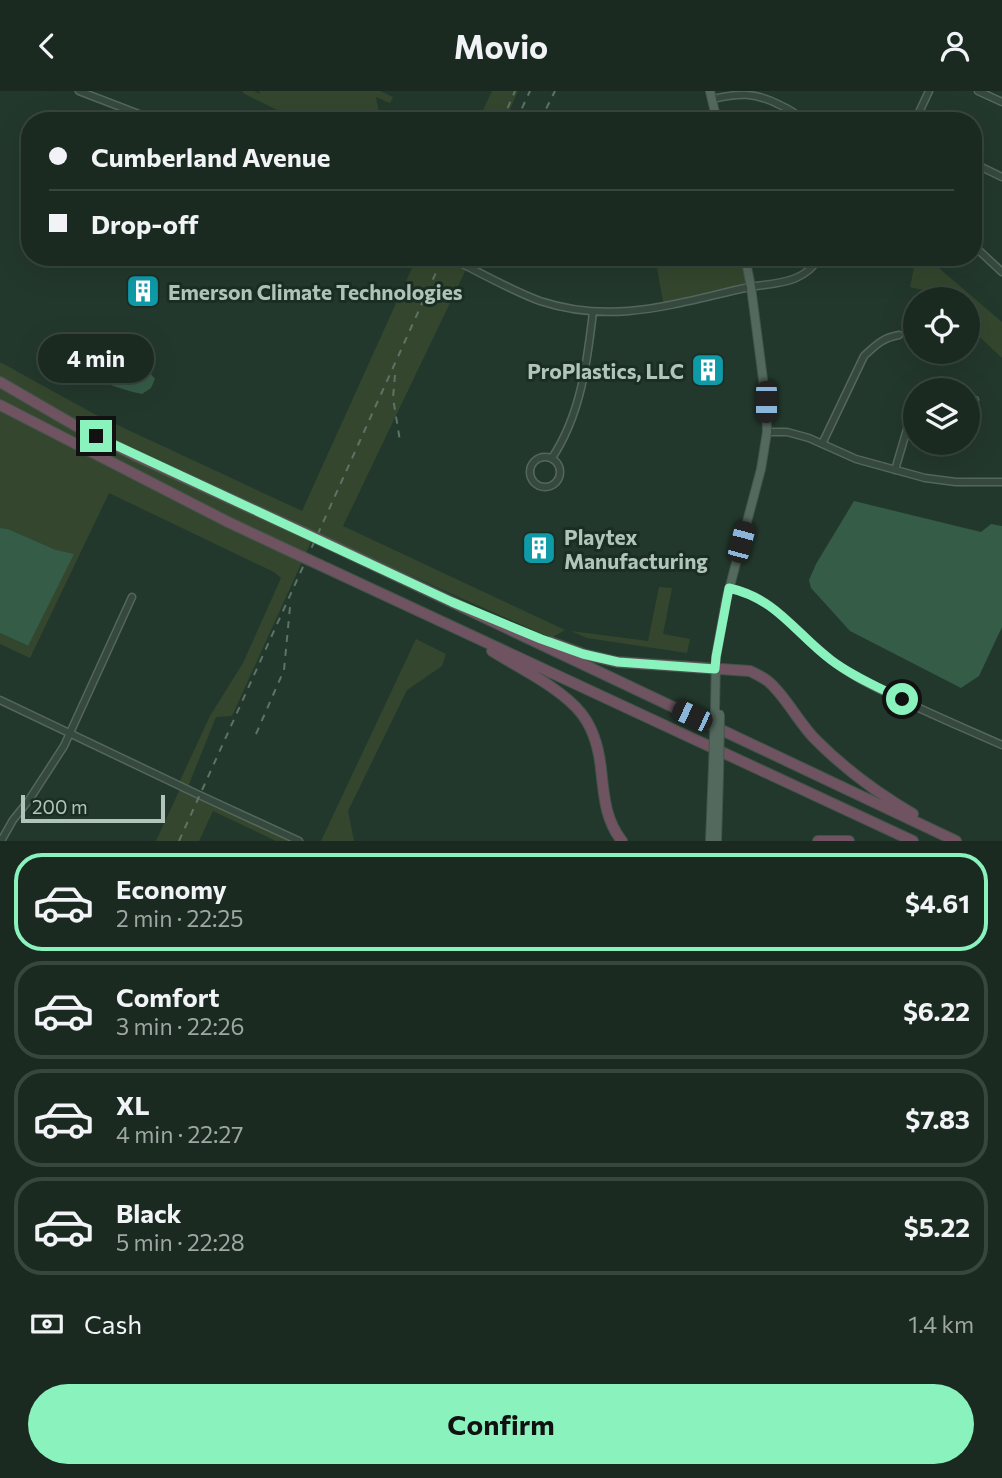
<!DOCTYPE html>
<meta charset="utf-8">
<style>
:root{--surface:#1a2a21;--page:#27362e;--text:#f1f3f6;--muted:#9fa7a5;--line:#38463f;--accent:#89f2bd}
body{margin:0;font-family:Commissioner,sans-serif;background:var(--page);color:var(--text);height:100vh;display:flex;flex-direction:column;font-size:26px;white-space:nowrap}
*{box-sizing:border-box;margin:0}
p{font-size:23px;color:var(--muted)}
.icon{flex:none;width:38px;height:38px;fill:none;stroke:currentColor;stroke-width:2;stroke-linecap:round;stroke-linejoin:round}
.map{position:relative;height:750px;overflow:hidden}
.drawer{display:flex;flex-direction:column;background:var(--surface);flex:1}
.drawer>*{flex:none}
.guide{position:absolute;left:21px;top:21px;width:961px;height:154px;border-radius:28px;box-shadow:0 7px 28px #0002,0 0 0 2px var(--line);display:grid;align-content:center;height:154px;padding:0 28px;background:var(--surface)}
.tools{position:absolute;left:903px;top:196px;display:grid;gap:14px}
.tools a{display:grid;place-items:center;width:77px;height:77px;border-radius:50%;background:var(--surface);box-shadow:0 7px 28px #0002,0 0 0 2px var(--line);font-size:35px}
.scale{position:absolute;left:21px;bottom:18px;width:144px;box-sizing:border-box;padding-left:7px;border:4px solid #b1c5bb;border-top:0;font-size:19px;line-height:24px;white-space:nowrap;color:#b1c5bb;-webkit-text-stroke:5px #1b2e24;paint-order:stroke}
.end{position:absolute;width:32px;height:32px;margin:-16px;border:9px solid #89f2bd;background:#111;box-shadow:0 0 0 4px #111}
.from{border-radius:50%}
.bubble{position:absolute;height:49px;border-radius:24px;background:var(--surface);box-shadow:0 7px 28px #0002,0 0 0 2px var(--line);font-size:23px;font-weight:700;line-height:49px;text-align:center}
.car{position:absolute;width:21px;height:42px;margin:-21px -10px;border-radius:9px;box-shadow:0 0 5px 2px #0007;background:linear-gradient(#222 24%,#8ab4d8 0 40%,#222 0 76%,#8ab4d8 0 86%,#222 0)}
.guide b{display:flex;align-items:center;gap:24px;height:66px;font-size:26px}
.guide b+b{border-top:2px solid var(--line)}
.guide i{width:18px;height:18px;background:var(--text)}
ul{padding:12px 0 0;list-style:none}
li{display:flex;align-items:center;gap:21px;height:98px;margin:0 14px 10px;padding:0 14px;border:4px solid var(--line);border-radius:28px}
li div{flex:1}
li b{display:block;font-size:26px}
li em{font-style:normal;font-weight:700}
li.selected{border-color:var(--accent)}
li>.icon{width:63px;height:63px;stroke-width:1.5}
.pay{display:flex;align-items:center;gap:18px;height:77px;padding:0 28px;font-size:26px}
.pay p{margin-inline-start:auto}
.action{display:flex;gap:14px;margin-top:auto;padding:14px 28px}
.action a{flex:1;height:80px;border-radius:42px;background:var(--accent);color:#111;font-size:28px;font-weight:700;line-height:80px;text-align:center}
header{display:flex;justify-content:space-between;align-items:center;height:91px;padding:0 28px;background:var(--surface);font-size:32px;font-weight:700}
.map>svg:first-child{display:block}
</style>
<header><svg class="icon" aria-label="back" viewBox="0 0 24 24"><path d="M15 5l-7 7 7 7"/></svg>Movio<svg class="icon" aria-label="person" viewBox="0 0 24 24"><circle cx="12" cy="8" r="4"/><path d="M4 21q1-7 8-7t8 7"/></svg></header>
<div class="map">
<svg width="1002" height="750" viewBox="0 0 1002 750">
<rect width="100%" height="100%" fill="#23382c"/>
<path fill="#34472e" d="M243,0H254L260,3L259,0H380L393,6L390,12L376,6L378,17L376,30H299L243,2Z
M492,0H518L505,30H478Z
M417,166H472L343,435L565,539L551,547L315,442L232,625L216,626L187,698L299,750H276L213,720L199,750H156L181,696L178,694L210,625L243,572L281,487L274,481L109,402L30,567L0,553V542L27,555L56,459L8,438L0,437V271L98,325L302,420Z
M655,166H745L751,196L664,216Z
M916,166H926L1002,231V267L968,235V208H940L932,201L910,196Z
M659,496L672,497L663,543L690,548L687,562L587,547L571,540L648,550Z
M416,548L446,563L442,575L407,599L348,720L354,750H321Z"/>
<path fill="#355c47" d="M84,244C101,249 105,263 120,271C136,278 142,271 155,288L151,297L142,303C115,297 68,284 77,248Z
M854,410L981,441L991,433L1002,435V536L979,585L961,597L850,540L811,497L809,489L816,473Z
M0,437L8,438L56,459L74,463L28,555L0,542Z"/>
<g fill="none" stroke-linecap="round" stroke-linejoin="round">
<g stroke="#54675d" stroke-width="9">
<path id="minor" d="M79,0L157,30
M978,0L1002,11
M713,8C739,2 755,1 780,14C789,18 797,22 803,30
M915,30L929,0
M973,72L1002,86
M973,154L1002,181
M449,166C477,180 512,200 540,210C613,234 673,213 745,197C774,191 802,195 820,166
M968,309H975
M767,341H787L809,347L856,368L925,387L956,391H1002
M822,353L864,265C876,254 882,247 899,244
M530 381a15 15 0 1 1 30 0a15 15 0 1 1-30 0Z
M552,367C581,323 587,272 593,221
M895,379L910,328L915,319
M729,497C764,505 780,522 805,546C821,562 840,577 860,588C906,613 955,633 1002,654
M0,609L197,703L299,750
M1,750L13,729L29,709L64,655L132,506"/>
</g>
<g stroke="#42554b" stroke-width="10">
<path id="major" d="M710,0L717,30
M715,620L716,566L726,510L761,378L767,341L766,311L751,196L745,166
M710,750L713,677
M717,750L719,681"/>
</g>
<g stroke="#41544a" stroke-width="12">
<path id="highway" d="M0,291L76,335L134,364L303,441
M0,314L228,431L294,462
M327,452L956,750
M320,474L913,750
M550,551L583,563L617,571L750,580C756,583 763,586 769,591C788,608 799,633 817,650C845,678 879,703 913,723
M492,560C519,577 561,597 581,622C593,637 599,659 601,678C604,704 605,729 622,750
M818,750H849"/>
</g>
<use href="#minor" stroke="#36493f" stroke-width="6"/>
<use href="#major" stroke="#54695e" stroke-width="8"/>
<use href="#highway" stroke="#6f5361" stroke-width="10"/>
<path stroke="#5c7367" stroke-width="2" stroke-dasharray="7 7" stroke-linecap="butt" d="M502,30L515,0
M516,30L530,0
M540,30L555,0
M395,284L393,307L400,350
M256,643L284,579L290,516
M179,750L443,166"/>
<g stroke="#42554b" stroke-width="10" stroke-linecap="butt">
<path id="major-bridge" d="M713,677L715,620
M719,681L720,623"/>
</g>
<g stroke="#41544a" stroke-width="12" stroke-linecap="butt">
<path id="highway-bridge" d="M303,441L327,452
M294,462L320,474"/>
</g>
<use href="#major-bridge" stroke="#54695e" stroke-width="8"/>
<use href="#highway-bridge" stroke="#6f5361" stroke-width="10"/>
</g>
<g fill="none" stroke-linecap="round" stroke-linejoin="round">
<path stroke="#89f2bd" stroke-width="9" d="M96,345L452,511L541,548L583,563L618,571L715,578L716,566L729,497C777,508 794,541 831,569C852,585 878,596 902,608"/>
</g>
<defs>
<g id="building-square" transform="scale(1.75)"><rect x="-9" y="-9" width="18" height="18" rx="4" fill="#0f9aa8" stroke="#1b2e24"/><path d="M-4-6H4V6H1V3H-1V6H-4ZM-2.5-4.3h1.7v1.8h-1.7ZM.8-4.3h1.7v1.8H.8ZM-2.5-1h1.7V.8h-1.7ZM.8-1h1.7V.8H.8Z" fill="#fff"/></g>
</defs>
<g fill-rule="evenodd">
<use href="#building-square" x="143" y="200"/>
<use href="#building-square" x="708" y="279"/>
<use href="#building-square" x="539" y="457"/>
</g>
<g text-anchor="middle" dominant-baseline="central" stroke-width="6" stroke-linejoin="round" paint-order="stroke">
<g font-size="21" font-weight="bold" fill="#b1c5bb" stroke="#1b2e24" text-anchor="start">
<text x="168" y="200">Emerson Climate Technologies</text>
<text x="684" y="279" text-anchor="end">ProPlastics, LLC</text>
<text x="564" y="445">Playtex<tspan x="564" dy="24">Manufacturing</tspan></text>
</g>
</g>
</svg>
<div class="tools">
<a><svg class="icon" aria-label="locate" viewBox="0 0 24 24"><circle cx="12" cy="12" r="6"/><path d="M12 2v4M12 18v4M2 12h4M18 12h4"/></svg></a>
<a><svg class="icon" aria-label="layers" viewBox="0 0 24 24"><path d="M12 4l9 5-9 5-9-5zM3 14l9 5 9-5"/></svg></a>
</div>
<div class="scale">200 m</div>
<i class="end from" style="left:902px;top:608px"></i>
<i class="end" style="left:96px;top:345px"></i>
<div class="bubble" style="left:38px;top:243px;width:116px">4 min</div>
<i class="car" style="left:766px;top:311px;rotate:180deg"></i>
<i class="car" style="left:741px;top:451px;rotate:15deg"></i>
<i class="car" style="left:692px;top:625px;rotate:295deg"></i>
<div class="guide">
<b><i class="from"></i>Cumberland Avenue</b>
<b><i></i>Drop-off</b>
</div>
</div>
<section class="drawer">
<ul>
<li class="selected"><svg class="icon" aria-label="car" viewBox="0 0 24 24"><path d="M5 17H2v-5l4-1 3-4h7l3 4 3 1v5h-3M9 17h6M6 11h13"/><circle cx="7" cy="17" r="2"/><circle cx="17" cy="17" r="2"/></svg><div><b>Economy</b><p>2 min · 22:25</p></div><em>$4.61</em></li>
<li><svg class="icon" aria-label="car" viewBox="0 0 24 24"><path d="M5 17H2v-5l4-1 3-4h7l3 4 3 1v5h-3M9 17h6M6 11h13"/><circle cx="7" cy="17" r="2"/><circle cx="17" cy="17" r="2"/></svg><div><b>Comfort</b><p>3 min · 22:26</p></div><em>$6.22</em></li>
<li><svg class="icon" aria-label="car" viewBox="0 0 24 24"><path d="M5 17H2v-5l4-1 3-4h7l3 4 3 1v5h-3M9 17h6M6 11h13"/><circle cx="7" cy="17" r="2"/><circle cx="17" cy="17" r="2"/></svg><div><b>XL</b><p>4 min · 22:27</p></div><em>$7.83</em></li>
<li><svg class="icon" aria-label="car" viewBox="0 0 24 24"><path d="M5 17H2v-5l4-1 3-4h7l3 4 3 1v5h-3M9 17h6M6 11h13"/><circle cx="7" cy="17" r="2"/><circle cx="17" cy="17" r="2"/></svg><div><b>Black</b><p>5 min · 22:28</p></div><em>$5.22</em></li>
</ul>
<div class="pay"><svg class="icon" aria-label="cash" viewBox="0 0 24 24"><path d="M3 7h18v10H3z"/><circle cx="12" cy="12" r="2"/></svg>Cash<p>1.4 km</p></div>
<div class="action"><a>Confirm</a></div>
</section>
